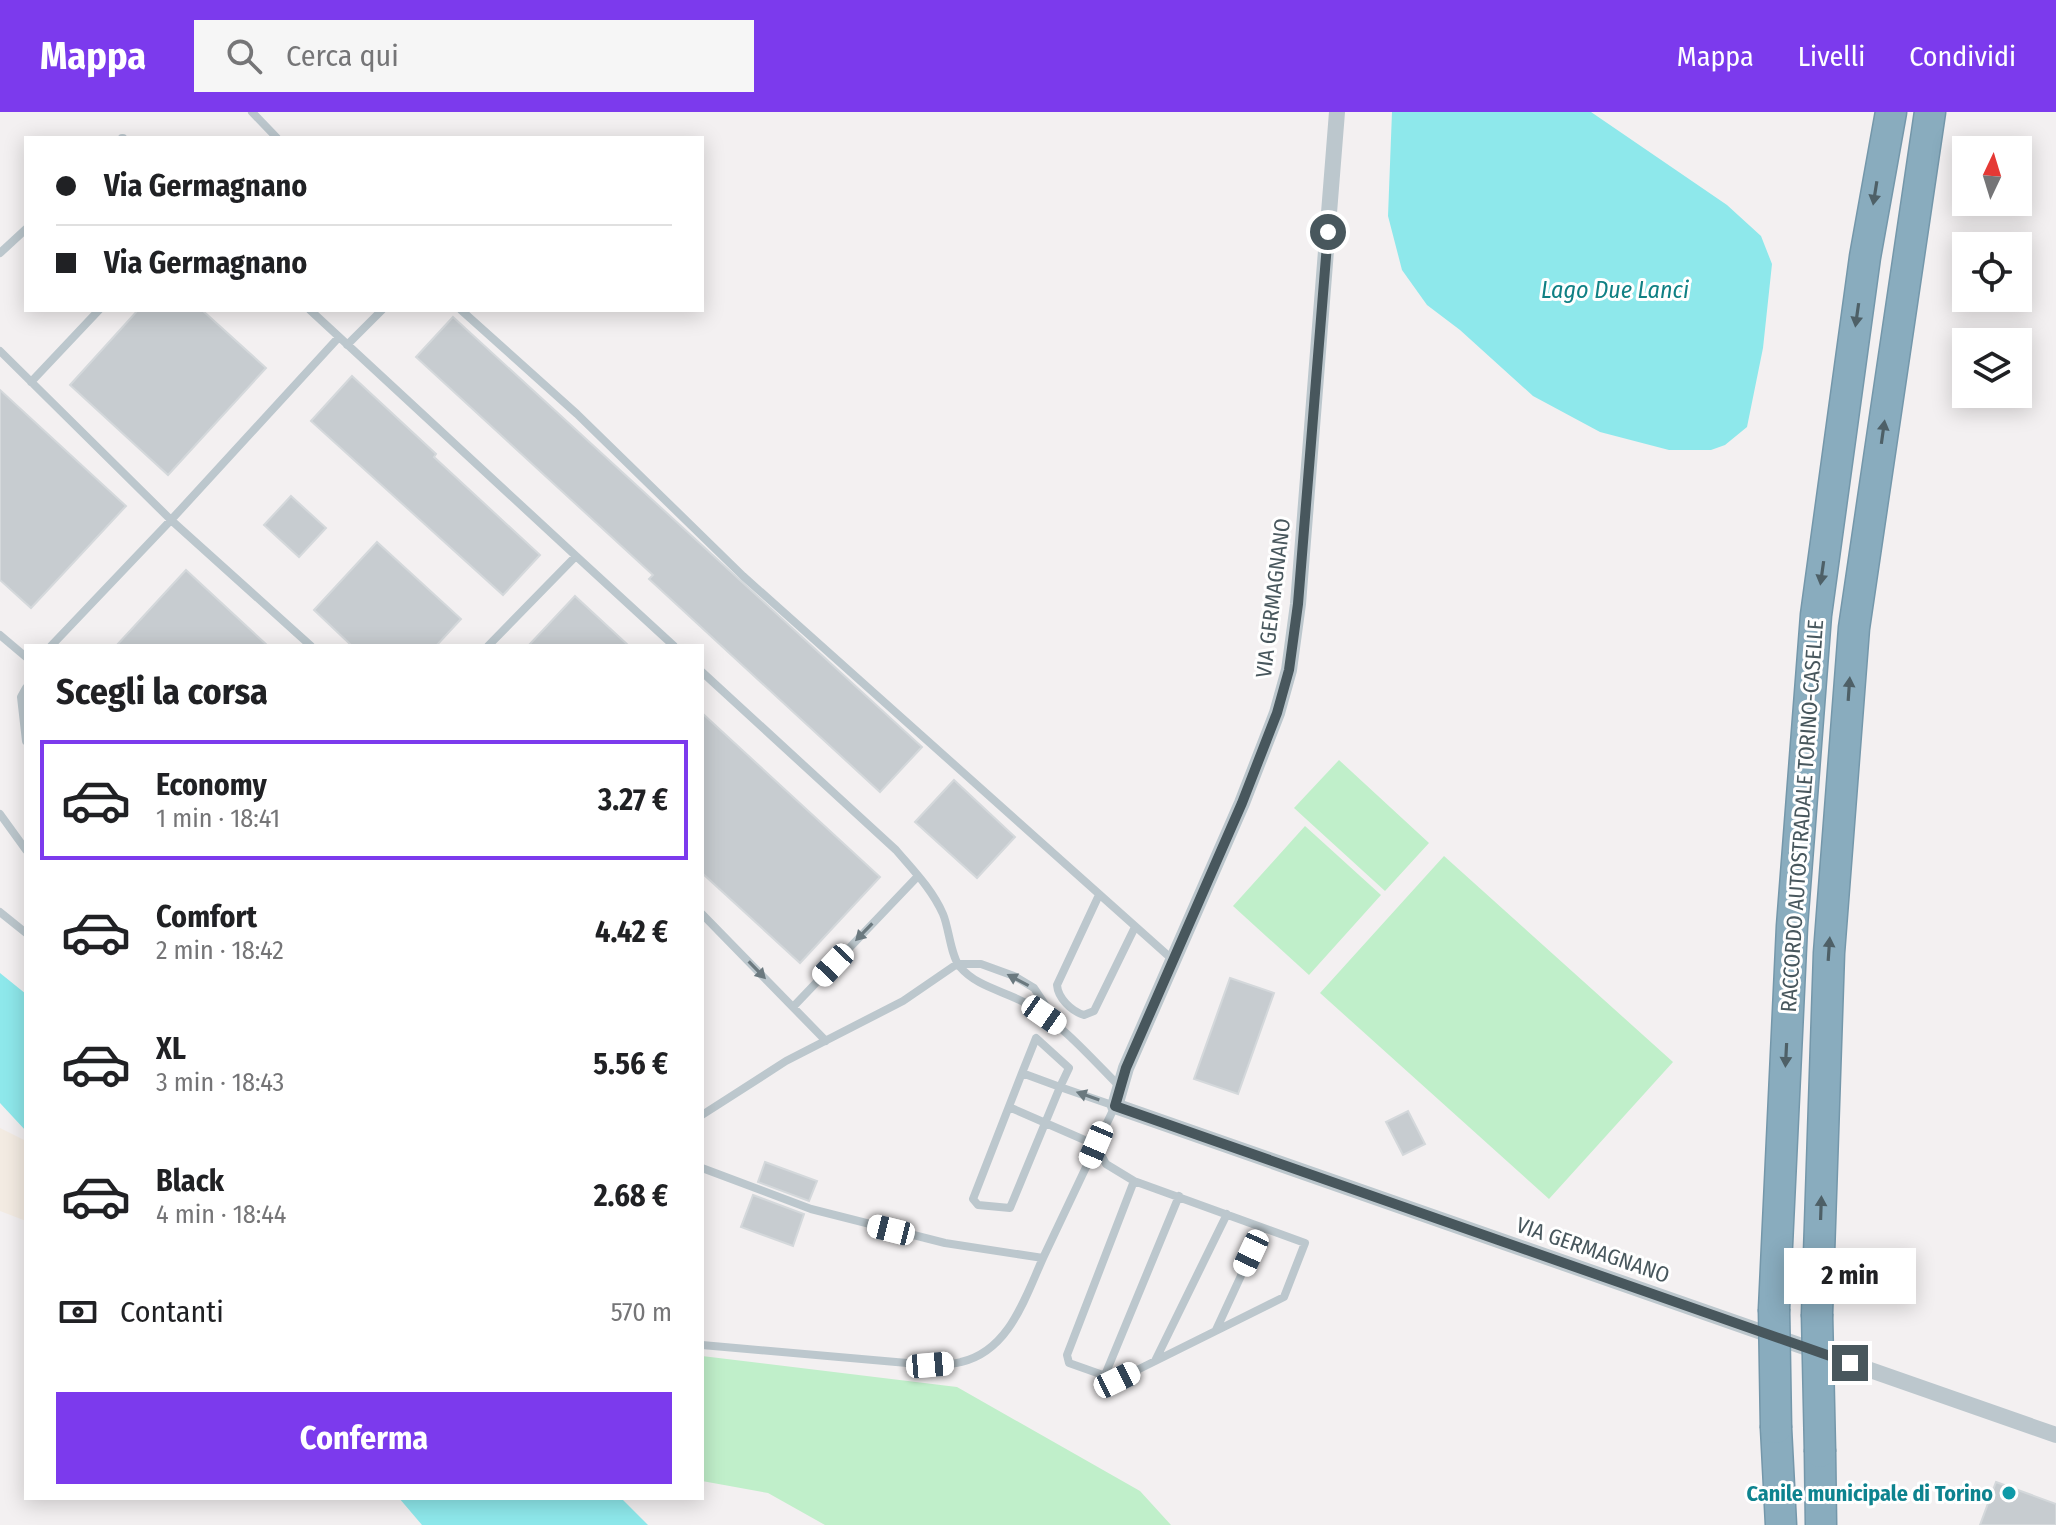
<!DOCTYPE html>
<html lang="it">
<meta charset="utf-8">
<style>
:root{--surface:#fff;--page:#f6f6f6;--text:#202124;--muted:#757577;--line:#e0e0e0;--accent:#7c3aed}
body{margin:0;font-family:"Fira Sans Condensed",sans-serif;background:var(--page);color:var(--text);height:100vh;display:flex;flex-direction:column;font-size:30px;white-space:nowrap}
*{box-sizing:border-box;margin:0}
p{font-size:26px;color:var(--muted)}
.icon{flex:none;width:44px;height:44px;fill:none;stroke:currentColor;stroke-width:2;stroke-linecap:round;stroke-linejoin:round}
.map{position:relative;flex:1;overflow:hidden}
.sheet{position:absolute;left:24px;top:532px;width:680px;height:856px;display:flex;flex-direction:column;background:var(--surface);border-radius:0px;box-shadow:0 4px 20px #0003}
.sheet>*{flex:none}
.top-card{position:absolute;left:24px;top:24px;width:680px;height:176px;border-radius:0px;box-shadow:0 4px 20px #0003;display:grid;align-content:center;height:176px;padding:0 32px;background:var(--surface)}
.needle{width:52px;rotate:4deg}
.buttons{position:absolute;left:1952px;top:24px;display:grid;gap:16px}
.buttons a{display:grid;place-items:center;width:80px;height:80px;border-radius:0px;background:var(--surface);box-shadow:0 4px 20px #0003;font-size:40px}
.end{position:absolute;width:36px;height:36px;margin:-18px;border:10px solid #48575d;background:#fff;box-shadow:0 0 0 4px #fff}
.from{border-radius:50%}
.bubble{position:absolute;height:56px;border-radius:0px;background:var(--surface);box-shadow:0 4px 20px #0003;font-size:26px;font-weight:700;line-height:56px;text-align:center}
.car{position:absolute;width:24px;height:48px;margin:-24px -12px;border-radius:10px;box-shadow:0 0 6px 2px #0007;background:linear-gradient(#fff 24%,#345 0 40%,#fff 0 76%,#345 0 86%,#fff 0)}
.top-card b{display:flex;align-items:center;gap:28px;height:76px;font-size:30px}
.top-card b+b{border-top:2px solid var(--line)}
.top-card i{width:20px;height:20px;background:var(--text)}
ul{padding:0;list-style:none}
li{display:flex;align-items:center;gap:24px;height:120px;margin:0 16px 12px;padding:0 16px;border:4px solid transparent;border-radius:0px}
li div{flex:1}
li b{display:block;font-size:30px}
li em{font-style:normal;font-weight:700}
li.current{border-color:var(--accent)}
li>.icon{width:72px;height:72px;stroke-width:1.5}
h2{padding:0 32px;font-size:36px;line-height:96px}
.pay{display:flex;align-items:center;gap:20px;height:88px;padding:0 32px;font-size:30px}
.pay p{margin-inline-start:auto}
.primary-button{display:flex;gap:16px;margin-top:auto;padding:16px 32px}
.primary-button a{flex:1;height:92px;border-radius:0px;background:var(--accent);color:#fff;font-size:32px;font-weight:700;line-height:92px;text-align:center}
header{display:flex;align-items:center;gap:48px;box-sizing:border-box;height:112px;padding:0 40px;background:var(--accent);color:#fff}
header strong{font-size:38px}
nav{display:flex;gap:44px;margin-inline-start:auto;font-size:28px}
.search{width:560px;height:72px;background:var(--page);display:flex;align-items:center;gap:20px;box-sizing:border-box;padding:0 28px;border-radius:0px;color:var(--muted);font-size:30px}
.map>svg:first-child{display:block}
</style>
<header>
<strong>Mappa</strong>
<div class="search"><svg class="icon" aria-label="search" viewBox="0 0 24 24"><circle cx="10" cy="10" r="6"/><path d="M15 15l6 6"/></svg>Cerca qui</div>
<nav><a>Mappa</a><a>Livelli</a><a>Condividi</a></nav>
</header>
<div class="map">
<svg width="2056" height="1413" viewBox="0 0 2056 1413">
<rect width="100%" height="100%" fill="#f3f0f1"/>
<path fill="#c0efca" d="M1339,648L1429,731L1385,779L1294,696Z
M1305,714L1381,783L1309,863L1233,794Z
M1444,744L1673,950L1549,1087L1320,881Z
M702,1244L957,1275L1140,1379L1171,1413H825L768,1381L702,1369Z"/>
<path fill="#f3ebe2" d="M0,1016L26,1029V1109L0,1099Z"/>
<path fill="#8ee8eb" d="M1392,0H1591L1727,93L1761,124L1772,152L1763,236L1747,315L1725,333L1711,338H1669L1600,320L1533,284L1460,218L1427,193L1402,158L1388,104Z
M0,861L26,882V1019L0,991Z
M399,1386H621L648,1413H422Z"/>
<path fill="#c7ccd0" stroke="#d4d8db" stroke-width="2" d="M138,198H202L266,256L168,363L70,273Z
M453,205L922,635L880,680L649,467L653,463L416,245Z
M352,264L436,342L434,345L540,443L503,483L311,309Z
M0,278L126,394L31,496L0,468Z
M291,384L326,416L299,445L264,413Z
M377,430L461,507L436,534H352L314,498Z
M186,458L268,534H116Z
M575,484L629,534H528Z
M702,601L880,765L800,851L702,761Z
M954,668L1015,725L977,766L915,710Z
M1230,866L1274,881L1238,982L1194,967Z
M1408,999L1425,1032L1403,1043L1386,1010Z
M765,1050L817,1069L809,1089L758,1070Z
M753,1083L804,1102L793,1134L741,1115Z
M1996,1370L2056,1392V1413H1980Z"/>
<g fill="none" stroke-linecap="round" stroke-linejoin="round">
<g stroke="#7497aa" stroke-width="33">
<path id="motorway" d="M1774,1197L1792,814L1816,503L1865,145L1891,0
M1817,1202L1829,841L1854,516L1930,0
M1776,1316L1781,1413
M1820,1340L1821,1413"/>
</g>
<path stroke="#bcc7cd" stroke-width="8" d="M252,0L277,26
M122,26H123
M0,141L26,117
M310,198L576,444
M461,198L577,302L743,464L1173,848
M347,233L382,198
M0,239L171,408L339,225
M31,270L99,198
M0,523L26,545
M51,534L171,408L311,534
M488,534L576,444L674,534
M702,560L896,738C913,758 932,777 943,802C949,816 951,845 960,855C978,876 1006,879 1029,893C1064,914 1092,947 1121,976
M26,576L21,585L26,629
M0,702L26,738
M1099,783L1057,873C1058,886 1071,899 1084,903L1094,899L1135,815
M0,800L26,821
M702,802L826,929
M793,895L918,764
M1022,961L1060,975L1010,1096L978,1093L973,1087Z
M1009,995L1096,1033L1106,1052L1134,1069L1305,1131L1284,1185L1117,1268L1069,1251L1067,1243L1134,1069
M702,1003L786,949L903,889L957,852H981L1014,864L1034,876L1056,909
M702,1056L811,1097L945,1131L1043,1146L1115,994L1060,975L1069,956L1036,926L1022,961
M1216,1218L1263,1116
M702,1233L930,1253C940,1252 951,1253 961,1250C1009,1239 1025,1186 1043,1146
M1155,1249L1227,1102
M1105,1263L1179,1084"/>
<path stroke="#bcc7cd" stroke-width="16" d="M1337,0L1298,492L1289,558L1277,601L1242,691L1126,956L1115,994L2056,1323"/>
<use href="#motorway" stroke="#89acbe" stroke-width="30"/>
<g stroke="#7497aa" stroke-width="33" stroke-linecap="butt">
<path id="motorway-bridge" d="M1774,1197L1776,1316
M1817,1202L1820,1340"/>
</g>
<use href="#motorway-bridge" stroke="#89acbe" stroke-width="30"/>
</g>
<defs><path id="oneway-solid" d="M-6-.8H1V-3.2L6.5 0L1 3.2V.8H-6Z" transform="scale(2)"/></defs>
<g fill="#4e6067">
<use href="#oneway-solid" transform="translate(1875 81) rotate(99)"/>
<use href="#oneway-solid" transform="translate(1857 203) rotate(98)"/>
<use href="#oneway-solid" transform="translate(1883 320) rotate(-82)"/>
<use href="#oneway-solid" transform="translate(1822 461) rotate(98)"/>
<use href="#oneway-solid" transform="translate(1849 577) rotate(-86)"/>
<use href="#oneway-solid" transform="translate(1829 837) rotate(-86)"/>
<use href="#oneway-solid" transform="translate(1786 943) rotate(93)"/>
<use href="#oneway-solid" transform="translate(1821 1096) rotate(-88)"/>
</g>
<g fill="#6b797f">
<use href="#oneway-solid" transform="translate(864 820) rotate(134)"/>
<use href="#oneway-solid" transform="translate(757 858) rotate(46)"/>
<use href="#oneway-solid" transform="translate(1018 868) rotate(-152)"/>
<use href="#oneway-solid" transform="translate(1088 984) rotate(-161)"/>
</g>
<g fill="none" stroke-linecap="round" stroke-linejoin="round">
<path stroke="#48575d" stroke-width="10" d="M1328,120L1298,492L1289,558L1277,601L1242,691L1126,956L1115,994L1850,1251"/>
</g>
<circle fill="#0f9aa8" stroke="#fff" stroke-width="3" cx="2009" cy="1381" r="8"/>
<g text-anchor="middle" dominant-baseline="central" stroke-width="6" stroke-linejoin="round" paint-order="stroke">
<g font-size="22" fill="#48575d" stroke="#fff">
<text transform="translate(1273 486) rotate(-83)">VIA GERMAGNANO</text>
<text transform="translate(1802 704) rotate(-86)">RACCORDO AUTOSTRADALE TORINO-CASELLE</text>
<text transform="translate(1593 1138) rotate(19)">VIA GERMAGNANO</text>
</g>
<g font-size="22" font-weight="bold" fill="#0d838f" stroke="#fff" text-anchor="end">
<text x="1993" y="1381">Canile municipale di Torino</text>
</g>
<g font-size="24" font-style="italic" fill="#108084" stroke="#fff">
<text x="1615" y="178">Lago Due Lanci</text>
</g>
</g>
</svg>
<div class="buttons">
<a><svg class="needle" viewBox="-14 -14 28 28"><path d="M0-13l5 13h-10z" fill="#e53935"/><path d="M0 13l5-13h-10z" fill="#757577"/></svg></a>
<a><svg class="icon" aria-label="locate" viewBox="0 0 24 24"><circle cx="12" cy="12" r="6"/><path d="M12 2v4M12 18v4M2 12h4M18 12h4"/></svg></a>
<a><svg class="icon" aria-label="layers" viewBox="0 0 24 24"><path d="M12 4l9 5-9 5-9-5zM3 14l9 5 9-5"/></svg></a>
</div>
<i class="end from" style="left:1328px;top:120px"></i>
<i class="end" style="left:1850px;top:1251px"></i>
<div class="bubble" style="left:1784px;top:1136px;width:132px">2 min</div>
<i class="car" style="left:833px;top:853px;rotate:223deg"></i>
<i class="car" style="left:1044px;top:903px;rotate:125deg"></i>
<i class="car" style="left:1096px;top:1033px;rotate:203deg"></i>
<i class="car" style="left:891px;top:1118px;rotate:284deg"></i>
<i class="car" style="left:1251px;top:1141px;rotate:205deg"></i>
<i class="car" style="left:930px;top:1253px;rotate:85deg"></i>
<i class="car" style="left:1117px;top:1268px;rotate:64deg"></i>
<div class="top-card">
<b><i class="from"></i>Via Germagnano</b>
<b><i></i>Via Germagnano</b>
</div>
<section class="sheet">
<h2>Scegli la corsa</h2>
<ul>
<li class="current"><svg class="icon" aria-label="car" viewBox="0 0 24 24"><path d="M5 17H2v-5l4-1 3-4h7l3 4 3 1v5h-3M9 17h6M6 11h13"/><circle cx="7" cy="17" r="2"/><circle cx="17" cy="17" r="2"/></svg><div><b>Economy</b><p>1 min · 18:41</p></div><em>3.27 €</em></li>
<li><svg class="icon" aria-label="car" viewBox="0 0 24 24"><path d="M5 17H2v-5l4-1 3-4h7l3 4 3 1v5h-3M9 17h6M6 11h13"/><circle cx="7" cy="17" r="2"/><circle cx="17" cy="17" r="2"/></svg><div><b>Comfort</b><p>2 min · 18:42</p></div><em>4.42 €</em></li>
<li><svg class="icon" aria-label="car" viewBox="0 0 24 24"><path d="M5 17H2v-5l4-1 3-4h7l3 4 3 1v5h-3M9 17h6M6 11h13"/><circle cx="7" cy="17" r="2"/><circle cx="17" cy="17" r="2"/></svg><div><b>XL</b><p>3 min · 18:43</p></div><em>5.56 €</em></li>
<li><svg class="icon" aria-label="car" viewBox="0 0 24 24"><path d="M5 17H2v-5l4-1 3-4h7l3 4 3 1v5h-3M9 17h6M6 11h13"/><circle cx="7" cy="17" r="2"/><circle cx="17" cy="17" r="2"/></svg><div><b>Black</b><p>4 min · 18:44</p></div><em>2.68 €</em></li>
</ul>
<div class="pay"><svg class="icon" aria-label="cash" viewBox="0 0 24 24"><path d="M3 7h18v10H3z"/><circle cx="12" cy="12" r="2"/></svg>Contanti<p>570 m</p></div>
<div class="primary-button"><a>Conferma</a></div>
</section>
</div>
